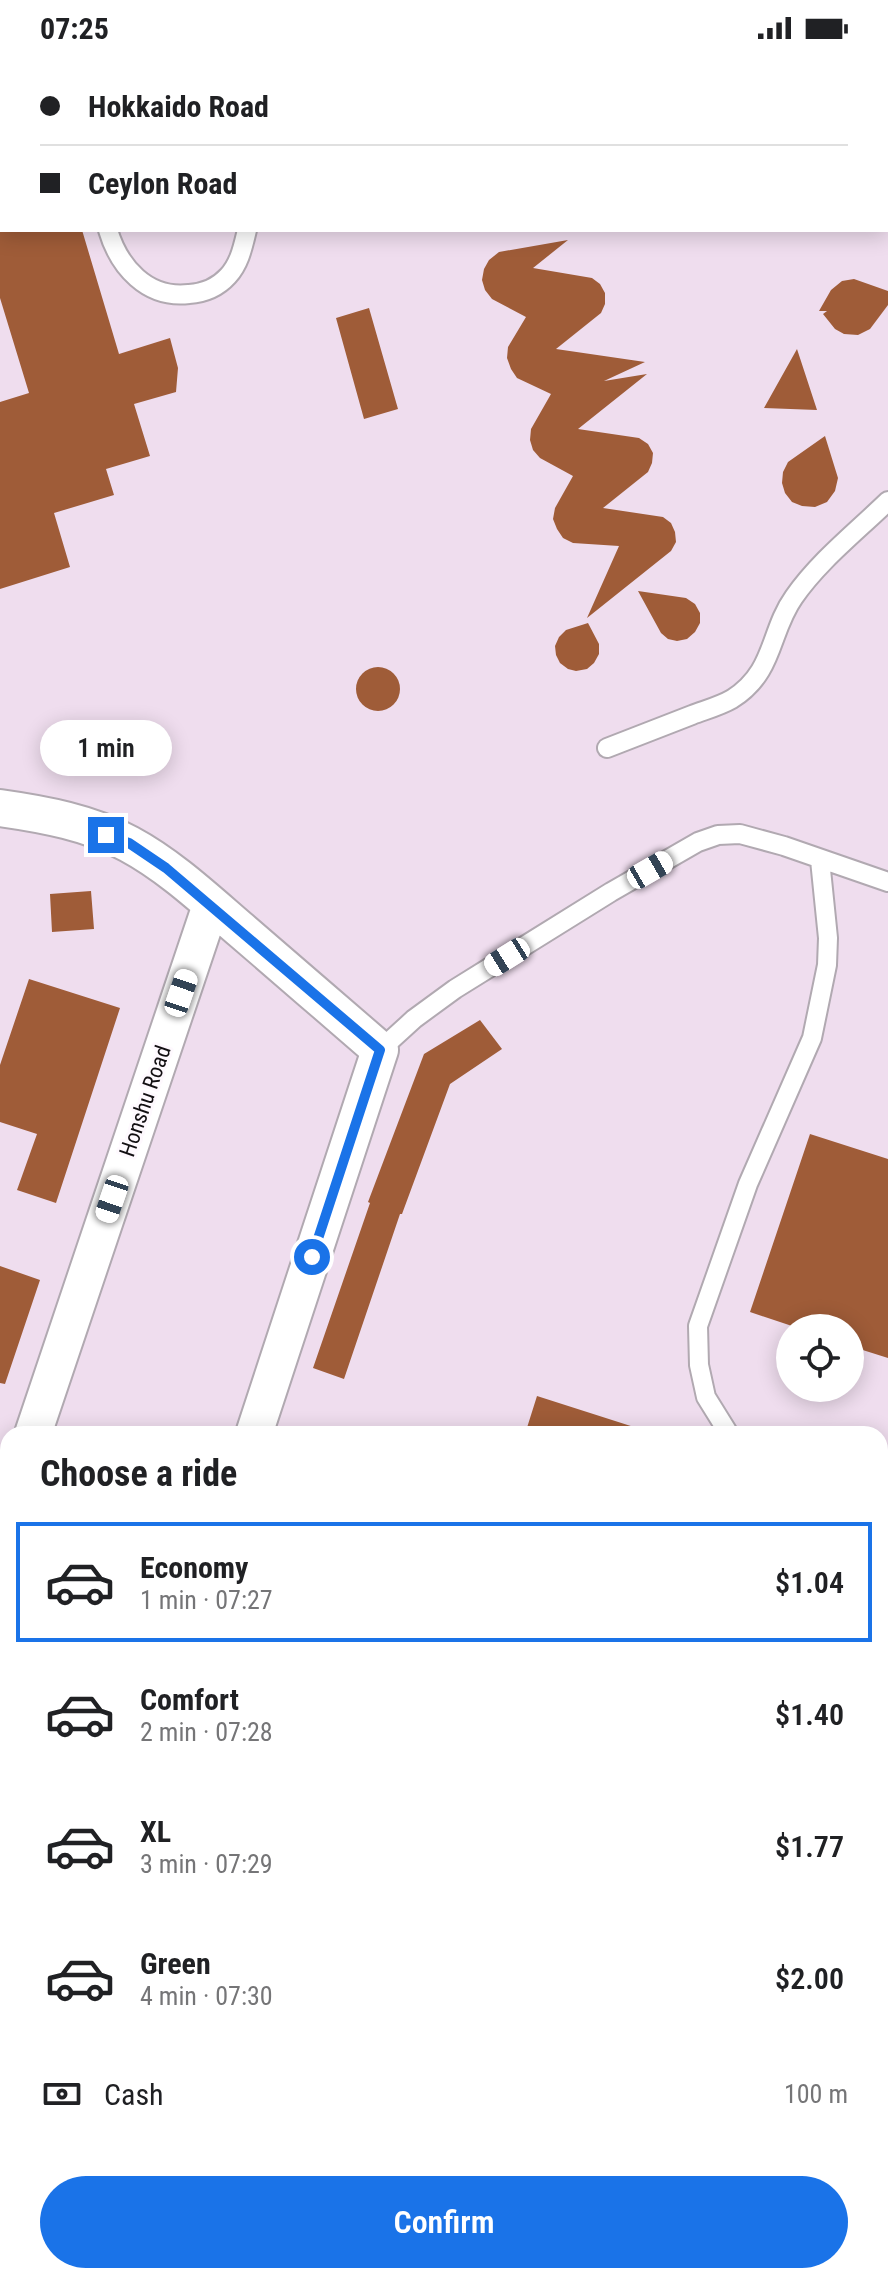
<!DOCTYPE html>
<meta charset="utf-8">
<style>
:root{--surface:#fff;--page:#f6f6f6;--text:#202124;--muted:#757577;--line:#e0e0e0;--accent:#1a73e8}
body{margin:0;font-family:"Roboto Condensed",sans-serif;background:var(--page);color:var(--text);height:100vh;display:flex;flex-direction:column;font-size:30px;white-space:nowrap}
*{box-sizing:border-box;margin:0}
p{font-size:26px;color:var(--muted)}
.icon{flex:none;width:44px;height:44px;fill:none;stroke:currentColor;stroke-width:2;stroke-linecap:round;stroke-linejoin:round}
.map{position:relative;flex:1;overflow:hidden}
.details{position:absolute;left:0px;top:1370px;width:888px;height:858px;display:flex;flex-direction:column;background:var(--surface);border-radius:24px 24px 0 0;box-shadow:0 4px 20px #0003}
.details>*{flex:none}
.top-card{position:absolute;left:0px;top:0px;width:888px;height:176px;box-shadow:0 4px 20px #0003;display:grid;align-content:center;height:176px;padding:0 40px;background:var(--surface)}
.controls{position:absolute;left:776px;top:1258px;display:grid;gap:16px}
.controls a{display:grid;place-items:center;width:88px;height:88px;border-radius:50%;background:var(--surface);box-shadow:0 4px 20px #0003;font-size:40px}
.end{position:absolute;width:36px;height:36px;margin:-18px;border:10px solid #1a73e8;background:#fff;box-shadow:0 0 0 4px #fff}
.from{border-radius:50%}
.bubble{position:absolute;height:56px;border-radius:28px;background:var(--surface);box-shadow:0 4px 20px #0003;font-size:26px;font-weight:600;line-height:56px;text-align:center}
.car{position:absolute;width:24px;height:48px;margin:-24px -12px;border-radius:10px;box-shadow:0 0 6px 2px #0007;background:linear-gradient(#fff 24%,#345 0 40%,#fff 0 76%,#345 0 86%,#fff 0)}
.top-card b{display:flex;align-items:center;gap:28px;height:76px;font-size:30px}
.top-card b+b{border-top:2px solid var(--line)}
.top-card i{width:20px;height:20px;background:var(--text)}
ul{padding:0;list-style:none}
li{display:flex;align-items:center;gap:24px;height:120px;margin:0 16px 12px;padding:0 24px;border:4px solid transparent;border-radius:0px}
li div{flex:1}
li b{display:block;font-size:30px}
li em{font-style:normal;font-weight:600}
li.selected{border-color:var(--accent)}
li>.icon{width:72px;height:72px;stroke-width:1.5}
h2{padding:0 40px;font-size:36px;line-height:96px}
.pay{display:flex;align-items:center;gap:20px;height:88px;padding:0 40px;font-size:30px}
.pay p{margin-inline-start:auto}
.action{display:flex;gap:16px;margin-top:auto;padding:16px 40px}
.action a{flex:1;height:92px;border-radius:48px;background:var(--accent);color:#fff;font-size:32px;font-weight:600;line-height:92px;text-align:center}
.status{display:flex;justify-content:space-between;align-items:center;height:56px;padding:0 40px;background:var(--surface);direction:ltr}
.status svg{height:22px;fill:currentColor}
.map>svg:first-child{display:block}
</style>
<div class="status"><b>07:25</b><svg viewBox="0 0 49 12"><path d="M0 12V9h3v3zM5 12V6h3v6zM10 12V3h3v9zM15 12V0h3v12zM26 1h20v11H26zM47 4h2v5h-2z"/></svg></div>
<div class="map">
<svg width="888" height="2227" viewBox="0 0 888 2227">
<rect width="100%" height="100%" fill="#f3eaf3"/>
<path fill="#efddee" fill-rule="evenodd" d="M0,0H888V2227H0ZM2,2H886V174H2ZM790,1272H850V1332H790ZM8,1378H880V2220H8Z"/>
<path fill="#9f5c38" d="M0,174H82L119,298L170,282L178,312L176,336L134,348L150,400L106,413L114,439L54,457L70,511L0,533V346L29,337L0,242Z
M568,184L533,212L592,222L600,228L605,237V248L601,257L556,293L645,306L604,325L647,318L578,373L639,382L648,388L653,397L652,407L648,416L603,452L663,461L671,467L675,476L676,486L671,495L587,562L619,490L573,487L563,482L557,473L553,463L555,452L573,420L540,402L533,394L530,384L531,373L551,338L517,322L511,313L507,302L508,291L526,261L492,243L485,234L482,224L484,213L489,204L499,196Z
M854,223L888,235V249L870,273L858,279L844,278L835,273L823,258L827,255H819L831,234L842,225Z
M369,252L398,353L364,363L336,262Z
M797,293L817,354L764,352Z
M825,380L838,422L835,435L827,446L815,451L802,450L792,446L785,437L782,427L783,416L788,406Z
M638,535L686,542L695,548L700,557V567L695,576L687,583L677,585L668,583L661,577Z
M588,567L599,588V598L594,607L587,613L576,615L568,613L560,607L556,599L555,590L559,581L566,574Z
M356 633a22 22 0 1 1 44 0a22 22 0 1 1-44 0Z
M91,835L94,873L52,876L50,838Z
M29,923L120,952L56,1147L17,1134L37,1078L0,1066V1009Z
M480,964L502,993L450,1028L402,1158H400L344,1323L313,1312L370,1147L368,1146L424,998Z
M810,1078L888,1103V1302L850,1290V1272H798L750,1256Z
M0,1210L40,1224L5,1328L0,1327Z
M537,1340L637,1372L636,1378H525Z"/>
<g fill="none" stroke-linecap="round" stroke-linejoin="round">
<g stroke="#b1a9b1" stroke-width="22">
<path id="lane" d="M58,0L59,2
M297,2V0
M108,174C119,211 147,243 189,238C204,237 218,231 228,220C240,207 243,190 247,174
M607,692C635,681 664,670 692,659C705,654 720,650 732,643C775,616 769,576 794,541C819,505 856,476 888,445
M380,994L414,963L455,933L611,836L698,786L718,779L740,778L784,790L888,826
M729,1378L706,1341L699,1309L698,1270L748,1128L812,982L827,909L828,882L820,804
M880,1482L888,1487
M425,2227L428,2220"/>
</g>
<g stroke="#b1a9b1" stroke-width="40">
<path id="street" d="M0,752C43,758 91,767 129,788C170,810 206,844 241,874C287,914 334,954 380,994L254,1378
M33,1378L211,849
M0,1477L8,1454
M0,2150L8,2126"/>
</g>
<use href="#lane" stroke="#fff" stroke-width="18"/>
<use href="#street" stroke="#fff" stroke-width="36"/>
</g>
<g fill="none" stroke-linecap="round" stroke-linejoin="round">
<path stroke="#1a73e8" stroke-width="10" d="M106,779L129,787L166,812L380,994L312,1201"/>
</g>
<g text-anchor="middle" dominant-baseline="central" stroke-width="6" stroke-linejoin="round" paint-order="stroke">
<g font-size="22" fill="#120f12" stroke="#fef9fe">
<text transform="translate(145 1045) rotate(-71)">Honshu Road</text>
</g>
</g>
</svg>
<div class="controls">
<a><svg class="icon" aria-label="locate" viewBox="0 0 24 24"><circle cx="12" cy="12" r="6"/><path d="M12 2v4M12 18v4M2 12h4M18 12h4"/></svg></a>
</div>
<i class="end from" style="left:312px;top:1201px"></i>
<i class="end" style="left:106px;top:779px"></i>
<div class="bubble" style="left:40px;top:664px;width:132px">1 min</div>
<i class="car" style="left:650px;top:814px;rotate:60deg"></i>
<i class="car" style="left:507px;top:901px;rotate:238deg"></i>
<i class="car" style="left:181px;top:937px;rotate:19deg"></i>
<i class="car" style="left:112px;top:1143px;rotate:199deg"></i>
<div class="top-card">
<b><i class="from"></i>Hokkaido Road</b>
<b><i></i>Ceylon Road</b>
</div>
<section class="details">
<h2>Choose a ride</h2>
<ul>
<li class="selected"><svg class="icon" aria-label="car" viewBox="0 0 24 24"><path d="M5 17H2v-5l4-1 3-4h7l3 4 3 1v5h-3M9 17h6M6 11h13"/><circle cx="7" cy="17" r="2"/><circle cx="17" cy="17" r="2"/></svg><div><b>Economy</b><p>1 min · 07:27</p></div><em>$1.04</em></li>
<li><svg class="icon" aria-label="car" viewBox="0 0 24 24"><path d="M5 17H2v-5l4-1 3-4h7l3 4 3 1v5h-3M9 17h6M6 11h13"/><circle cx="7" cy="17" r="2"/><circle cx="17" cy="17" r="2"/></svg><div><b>Comfort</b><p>2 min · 07:28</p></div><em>$1.40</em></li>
<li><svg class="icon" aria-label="car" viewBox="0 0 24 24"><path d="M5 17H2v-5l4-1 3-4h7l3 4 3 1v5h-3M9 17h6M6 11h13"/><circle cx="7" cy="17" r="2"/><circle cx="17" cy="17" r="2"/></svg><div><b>XL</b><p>3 min · 07:29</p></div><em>$1.77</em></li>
<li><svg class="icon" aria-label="car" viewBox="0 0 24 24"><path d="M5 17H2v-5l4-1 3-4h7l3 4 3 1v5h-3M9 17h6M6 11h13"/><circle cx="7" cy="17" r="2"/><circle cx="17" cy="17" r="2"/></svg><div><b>Green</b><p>4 min · 07:30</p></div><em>$2.00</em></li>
</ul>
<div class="pay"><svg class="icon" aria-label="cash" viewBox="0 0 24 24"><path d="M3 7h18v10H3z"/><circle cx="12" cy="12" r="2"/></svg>Cash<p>100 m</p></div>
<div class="action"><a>Confirm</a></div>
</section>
</div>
